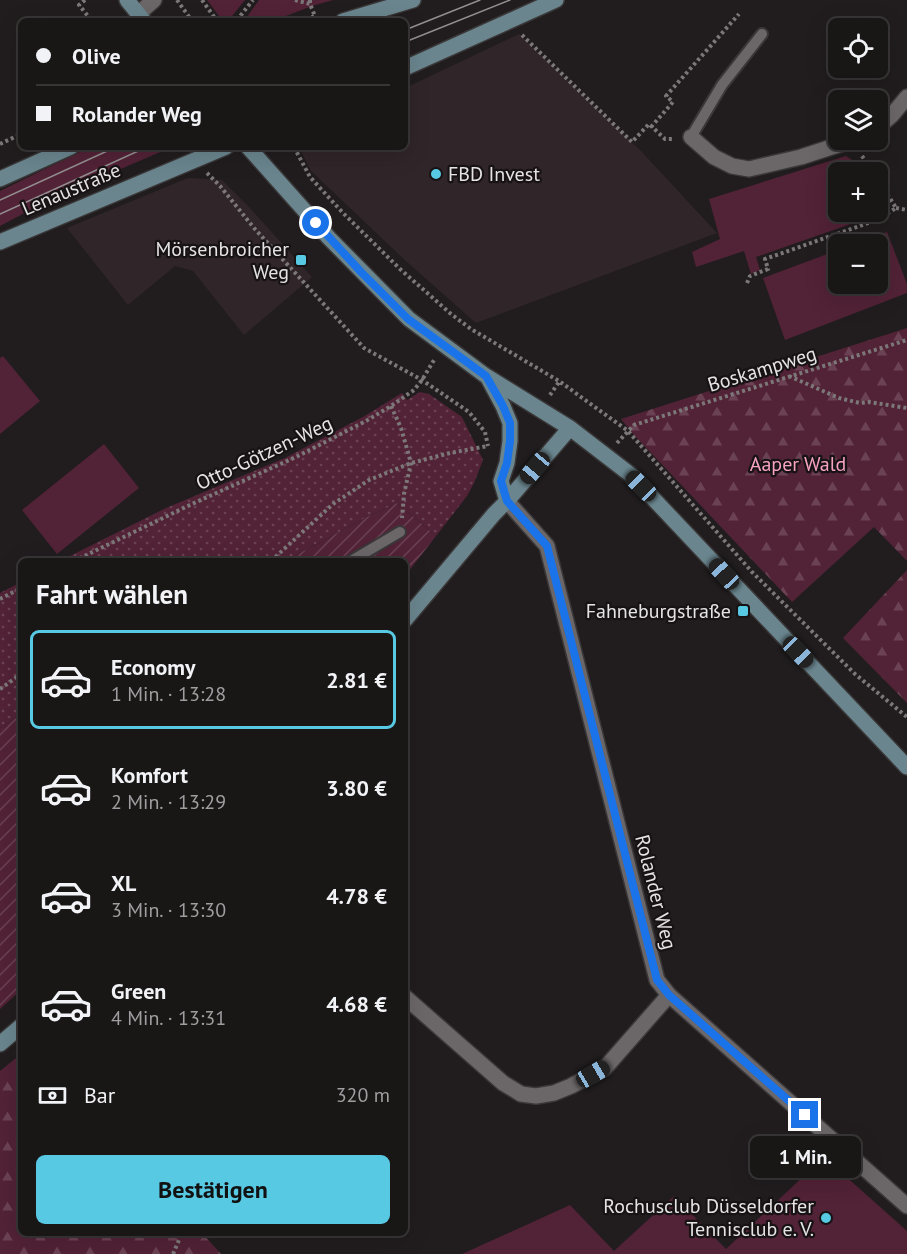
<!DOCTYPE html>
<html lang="de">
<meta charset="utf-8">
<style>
:root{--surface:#191616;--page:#221f1f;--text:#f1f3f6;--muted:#9f9fa1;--line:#373535;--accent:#58c9e3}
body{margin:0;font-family:"PT Sans",sans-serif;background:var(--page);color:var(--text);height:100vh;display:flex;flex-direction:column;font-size:22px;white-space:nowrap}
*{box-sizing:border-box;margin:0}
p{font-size:20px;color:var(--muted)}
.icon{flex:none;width:33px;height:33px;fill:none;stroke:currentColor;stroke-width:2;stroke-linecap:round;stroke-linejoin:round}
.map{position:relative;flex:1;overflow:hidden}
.panel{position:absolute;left:18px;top:558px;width:390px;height:678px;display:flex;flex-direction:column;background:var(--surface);border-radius:9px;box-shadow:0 6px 24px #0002,0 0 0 2px var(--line)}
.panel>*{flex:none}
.hud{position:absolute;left:18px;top:18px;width:390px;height:132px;border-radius:9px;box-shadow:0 6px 24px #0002,0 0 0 2px var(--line);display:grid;align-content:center;height:132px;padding:0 18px;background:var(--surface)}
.buttons{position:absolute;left:828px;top:18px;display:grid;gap:12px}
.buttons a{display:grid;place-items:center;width:60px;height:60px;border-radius:9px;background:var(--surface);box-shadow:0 6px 24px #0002,0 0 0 2px var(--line);font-size:30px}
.end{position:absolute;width:27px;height:27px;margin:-14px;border:8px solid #1a73e8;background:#fff;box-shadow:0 0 0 3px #fff}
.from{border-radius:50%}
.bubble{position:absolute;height:42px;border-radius:9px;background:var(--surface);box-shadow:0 6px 24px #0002,0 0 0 2px var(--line);font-size:20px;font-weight:700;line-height:42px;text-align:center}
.car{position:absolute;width:18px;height:36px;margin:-18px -9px;border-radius:8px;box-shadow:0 0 4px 2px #0007;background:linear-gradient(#222 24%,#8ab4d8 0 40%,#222 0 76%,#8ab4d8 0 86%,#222 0)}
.hud b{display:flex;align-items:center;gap:21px;height:57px;font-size:22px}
.hud b+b{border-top:2px solid var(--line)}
.hud i{width:15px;height:15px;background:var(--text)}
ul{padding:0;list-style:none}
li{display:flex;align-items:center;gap:18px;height:99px;margin:0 12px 9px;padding:0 6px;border:3px solid transparent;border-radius:9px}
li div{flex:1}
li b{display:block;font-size:22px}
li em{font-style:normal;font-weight:700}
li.selected{border-color:var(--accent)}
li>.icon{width:54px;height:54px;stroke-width:1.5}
h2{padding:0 18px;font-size:27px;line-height:72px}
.pay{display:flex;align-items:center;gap:15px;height:66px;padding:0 18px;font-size:22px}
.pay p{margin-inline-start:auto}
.action{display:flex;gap:12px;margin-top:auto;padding:12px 18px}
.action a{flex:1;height:69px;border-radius:9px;background:var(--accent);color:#111;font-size:24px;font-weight:700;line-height:69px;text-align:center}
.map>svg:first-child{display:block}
</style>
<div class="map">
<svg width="907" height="1254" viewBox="0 0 907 1254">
<defs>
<pattern id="forest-firs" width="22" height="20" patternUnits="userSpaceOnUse" patternTransform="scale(1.5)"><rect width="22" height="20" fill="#522236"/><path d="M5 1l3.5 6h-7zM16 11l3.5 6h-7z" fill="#6b4253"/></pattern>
<pattern id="park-dots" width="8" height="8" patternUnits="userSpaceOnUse" patternTransform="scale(1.5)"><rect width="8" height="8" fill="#522236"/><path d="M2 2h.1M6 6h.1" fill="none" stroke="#6b4253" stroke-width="1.8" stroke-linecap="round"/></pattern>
<pattern id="garden-furrows" width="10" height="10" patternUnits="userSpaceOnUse" patternTransform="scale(1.5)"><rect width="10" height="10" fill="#522236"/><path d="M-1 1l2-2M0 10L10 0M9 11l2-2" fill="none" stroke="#6b4253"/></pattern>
</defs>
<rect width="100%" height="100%" fill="#211d1e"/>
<path fill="#302529" d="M519,34L641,151L717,233L476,323L407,262L311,171L302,153V147H405V88Z
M188,178L222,180L249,207L312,277L244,335L193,271L175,266L128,305L67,228Z"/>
<path fill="#522236" d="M207,0H245L229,20H222Z
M259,0H333L312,6L273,21H244Z
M90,147H172L53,198L0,226V191Z
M846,156L863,167L867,172H838V212H870L862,220L756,257L760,270L751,274L744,251L696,267L692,252L720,239L709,199Z
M887,232L907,284V293L785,340L763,278L838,250V284H878V244H854Z
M3,356L40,401L0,434V358Z
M104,444L139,488L57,554L22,510Z
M824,1157L907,1231V1254H462L570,1205L614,1251L674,1196L726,1249Z"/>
<path fill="url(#forest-firs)" d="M907,328V561L874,527L792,602L635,436L621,419Z
M907,570V703L843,638Z
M21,1054V1233H202L221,1254H0V1071Z"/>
<path fill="url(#park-dots)" d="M420,392L429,394L462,417L483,460L474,483L467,496L436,536L397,503L367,517L285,561H60L166,508L285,458L363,417L402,393L407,400Z
M21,582V714L0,728V593Z"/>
<path fill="url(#garden-furrows)" d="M397,503L436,536L405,576V561H285L367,517Z
M21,714V990L0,1009V728Z"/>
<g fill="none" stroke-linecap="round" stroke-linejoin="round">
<g stroke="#3a3738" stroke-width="14">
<path id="lane" d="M691,137L722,85L762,34
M351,561L400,532"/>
</g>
<g stroke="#3a3738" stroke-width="18">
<path id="street" d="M138,14L154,0
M878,127L892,115L907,97
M691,137L714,157L732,166L749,169L801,157L853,140
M507,501L547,546L657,980L669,995L907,1206
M405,997L503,1083L521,1094L536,1096L554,1093L571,1086L605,1068L669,995"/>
</g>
<g stroke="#3a3738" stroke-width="18">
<path id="secondary" d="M127,0L144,21
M343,21L413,0
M405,68L556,0
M248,147L329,238L409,319L486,376L570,428L631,475L907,767
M0,179L71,147
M0,242L226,147
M488,378L503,406L510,423V441L507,463L501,481L507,501
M405,620L494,514L507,501L570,428
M0,1044L21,1026"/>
</g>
<path stroke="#7c7879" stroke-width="4" stroke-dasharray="3 3" stroke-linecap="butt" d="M85,0L79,5L92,21
M177,0L192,21
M202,0L217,21
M295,0L310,4
M310,0V4L317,21
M306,19L314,16
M238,21L241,15L253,0
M522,35L632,142L649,124L665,139H673
M651,127L673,102L666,96L739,14
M0,144L21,134
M294,147L310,177L343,213L400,269L451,314L471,329L559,381L628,431L752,572L855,674L907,717
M862,156L873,172
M207,173L220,186L254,228L364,348L422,380L469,412L485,432L488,446
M896,208L907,210
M747,283L750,276L768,269L765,259L877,220L896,208L878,179
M789,376L839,398L860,403L869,402L907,408
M550,395L559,382
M391,406L401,428L411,463L404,494L402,518
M617,443L634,425L907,340
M74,561L192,504L296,457L366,421L391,406L414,390L422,380L434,360
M271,561L333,504L369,480L411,463L450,453L488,446
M0,599L21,588
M0,689L21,674
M173,1254L182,1233"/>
<use href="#lane" stroke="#6b6668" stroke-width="10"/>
<use href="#street" stroke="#6b6668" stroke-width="15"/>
<use href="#secondary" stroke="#6a858e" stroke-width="15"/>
<path stroke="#938f90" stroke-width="1.5" d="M405,30L480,0
M405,42L510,0
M0,200L116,147
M0,214L147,147"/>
</g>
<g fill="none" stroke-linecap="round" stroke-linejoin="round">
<path stroke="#1a73e8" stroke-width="8" d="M316,223L361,272L408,319L486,376L503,406L510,423V441L507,463L501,481L507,501L547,546L657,980L669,995L805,1115"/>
</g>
<g fill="#58c9e3" stroke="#171315" stroke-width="2">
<circle cx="436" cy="174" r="6"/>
<rect x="295" y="254" width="12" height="12" rx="3"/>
<rect x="737" y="605" width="12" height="12" rx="3"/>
<circle cx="826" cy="1218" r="6"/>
</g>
<g text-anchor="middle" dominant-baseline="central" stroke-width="4.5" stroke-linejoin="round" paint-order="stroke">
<g font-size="20" fill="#e6e3e4" stroke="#171315" text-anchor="end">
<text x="448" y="174" text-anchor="start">FBD Invest</text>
<text x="289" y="249">Mörsenbroicher<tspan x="289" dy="23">Weg</tspan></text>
<text x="731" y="611">Fahneburgstraße</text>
<text x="814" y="1206">Rochusclub Düsseldorfer<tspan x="814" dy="23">Tennisclub e. V.</tspan></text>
</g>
<g font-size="20" fill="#e6e3e4" stroke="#171315">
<text transform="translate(71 189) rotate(-23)">Lenaustraße</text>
<text transform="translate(762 369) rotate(-17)">Boskampweg</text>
<text transform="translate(264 453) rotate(-25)">Otto-Götzen-Weg</text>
<text transform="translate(656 892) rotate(76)">Rolander Weg</text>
</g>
<g font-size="20" fill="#f7a2c0" stroke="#171315">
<text x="798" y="464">Aaper Wald</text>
</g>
</g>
</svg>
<div class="buttons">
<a><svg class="icon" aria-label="locate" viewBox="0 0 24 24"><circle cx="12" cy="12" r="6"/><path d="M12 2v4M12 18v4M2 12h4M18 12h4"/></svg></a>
<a><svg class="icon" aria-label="layers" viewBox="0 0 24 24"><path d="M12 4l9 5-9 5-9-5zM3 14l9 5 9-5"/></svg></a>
<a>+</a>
<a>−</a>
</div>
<i class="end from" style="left:316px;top:223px"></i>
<i class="end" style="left:805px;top:1115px"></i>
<div class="bubble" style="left:750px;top:1136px;width:111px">1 Min.</div>
<i class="car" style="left:535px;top:468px;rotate:220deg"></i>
<i class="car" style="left:641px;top:486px;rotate:315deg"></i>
<i class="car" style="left:724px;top:574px;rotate:317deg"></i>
<i class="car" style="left:798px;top:652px;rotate:136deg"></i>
<i class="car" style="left:593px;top:1074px;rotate:60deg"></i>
<div class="hud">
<b><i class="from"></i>Olive</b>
<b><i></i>Rolander Weg</b>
</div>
<section class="panel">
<h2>Fahrt wählen</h2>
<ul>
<li class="selected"><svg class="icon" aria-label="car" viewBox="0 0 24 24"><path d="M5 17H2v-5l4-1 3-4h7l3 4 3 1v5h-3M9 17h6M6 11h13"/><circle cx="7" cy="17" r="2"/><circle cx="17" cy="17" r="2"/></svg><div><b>Economy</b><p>1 Min. · 13:28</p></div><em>2.81 €</em></li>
<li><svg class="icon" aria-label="car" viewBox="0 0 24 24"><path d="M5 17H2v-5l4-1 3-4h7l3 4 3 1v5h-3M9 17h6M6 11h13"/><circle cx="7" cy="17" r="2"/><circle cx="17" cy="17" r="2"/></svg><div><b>Komfort</b><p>2 Min. · 13:29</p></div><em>3.80 €</em></li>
<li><svg class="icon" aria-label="car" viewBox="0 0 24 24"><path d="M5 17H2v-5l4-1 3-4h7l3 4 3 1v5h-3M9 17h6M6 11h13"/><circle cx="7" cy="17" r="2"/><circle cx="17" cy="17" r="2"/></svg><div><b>XL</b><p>3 Min. · 13:30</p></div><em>4.78 €</em></li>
<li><svg class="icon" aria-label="car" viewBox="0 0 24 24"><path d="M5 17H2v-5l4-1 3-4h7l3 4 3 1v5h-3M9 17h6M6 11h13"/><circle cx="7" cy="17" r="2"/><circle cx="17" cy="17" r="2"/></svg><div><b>Green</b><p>4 Min. · 13:31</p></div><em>4.68 €</em></li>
</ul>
<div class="pay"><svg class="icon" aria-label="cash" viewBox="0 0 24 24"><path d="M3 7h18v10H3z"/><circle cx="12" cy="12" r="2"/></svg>Bar<p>320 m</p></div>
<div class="action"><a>Bestätigen</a></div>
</section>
</div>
